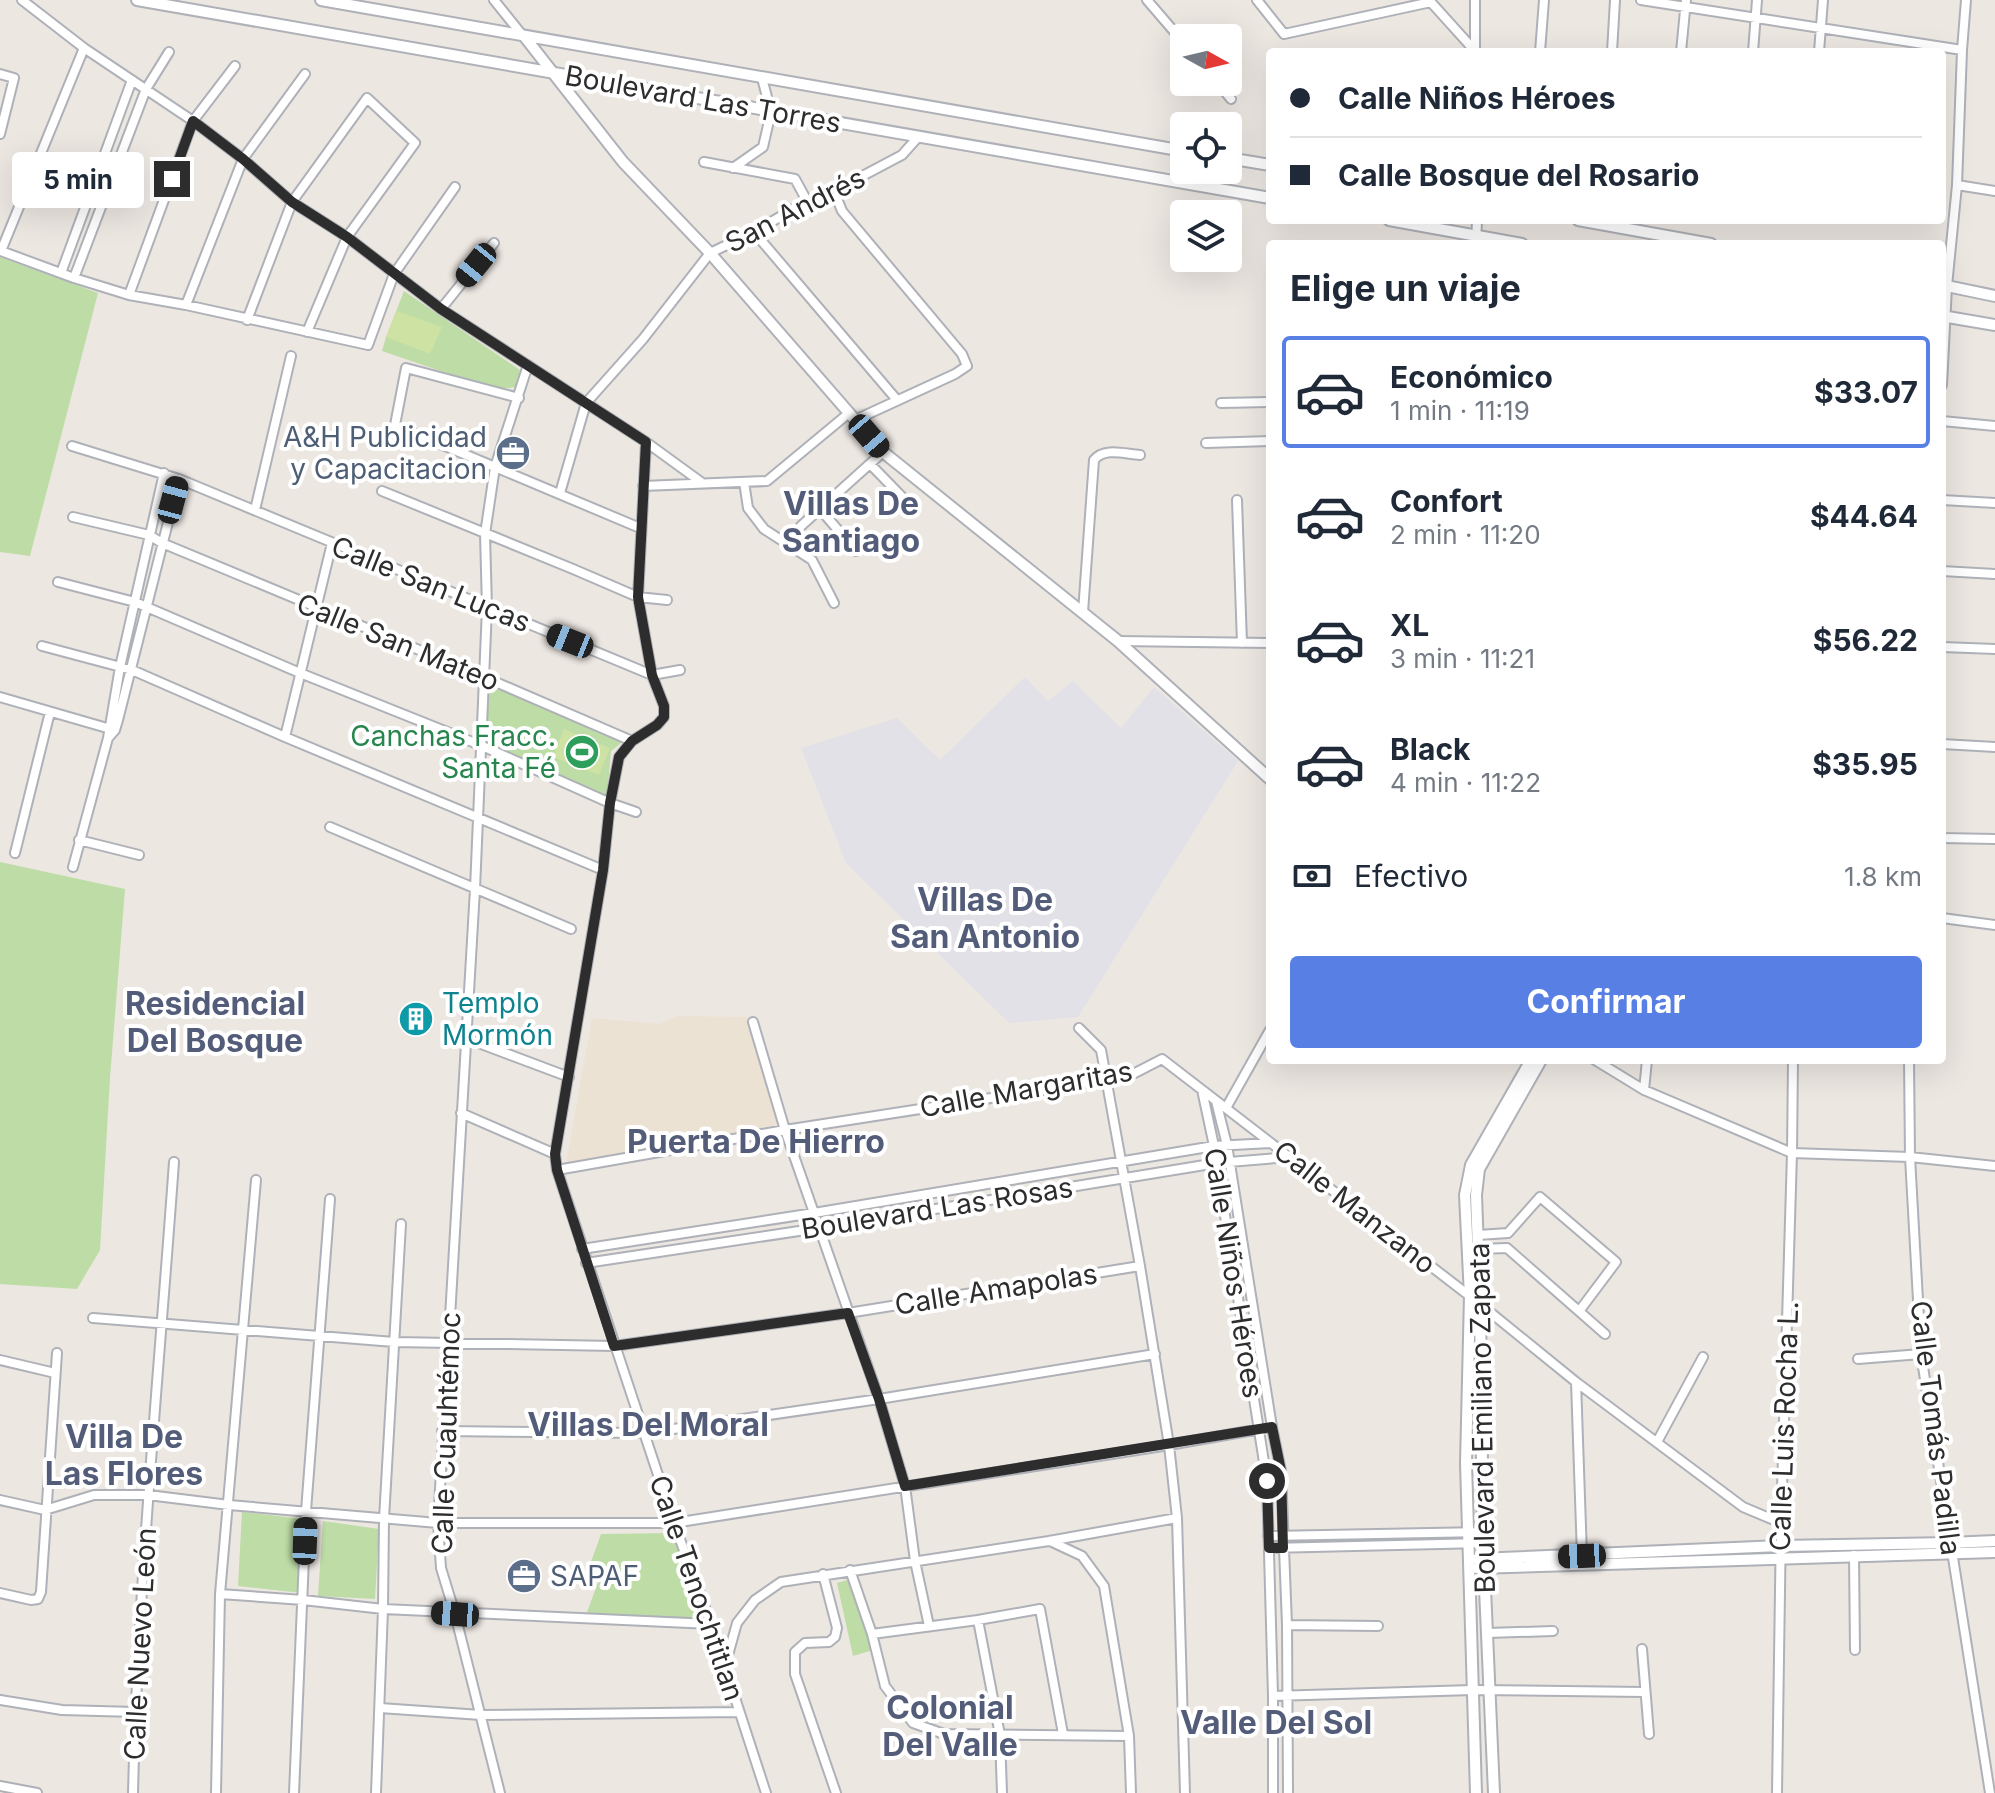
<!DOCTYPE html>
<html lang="es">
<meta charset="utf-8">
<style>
:root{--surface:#fff;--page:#f2f2f3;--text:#1f2937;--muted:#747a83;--line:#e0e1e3;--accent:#587fe4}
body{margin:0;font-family:Inter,sans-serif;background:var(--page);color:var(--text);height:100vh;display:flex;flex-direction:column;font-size:30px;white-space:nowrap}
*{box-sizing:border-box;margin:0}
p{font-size:26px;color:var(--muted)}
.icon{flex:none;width:44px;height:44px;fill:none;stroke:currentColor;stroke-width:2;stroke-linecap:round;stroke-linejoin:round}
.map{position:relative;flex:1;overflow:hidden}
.sheet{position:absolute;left:1266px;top:240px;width:680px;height:824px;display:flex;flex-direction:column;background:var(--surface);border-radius:8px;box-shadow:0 8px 32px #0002}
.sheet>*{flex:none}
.top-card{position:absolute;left:1266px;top:48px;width:680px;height:176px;border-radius:8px;box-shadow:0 8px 32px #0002;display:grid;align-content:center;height:176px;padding:0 24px;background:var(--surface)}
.needle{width:52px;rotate:98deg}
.controls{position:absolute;left:1170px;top:24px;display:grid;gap:16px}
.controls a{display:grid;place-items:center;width:72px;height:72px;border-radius:8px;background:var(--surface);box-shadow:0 8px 32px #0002;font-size:40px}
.end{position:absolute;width:36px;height:36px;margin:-18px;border:10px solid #2d2d2d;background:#fff;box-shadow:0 0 0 4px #fff}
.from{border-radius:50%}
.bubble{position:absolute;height:56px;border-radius:8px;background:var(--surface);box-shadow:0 8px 32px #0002;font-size:26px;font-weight:700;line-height:56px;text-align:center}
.car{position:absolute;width:24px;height:48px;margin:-24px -12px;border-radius:10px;box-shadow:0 0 6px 2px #0007;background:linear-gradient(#222 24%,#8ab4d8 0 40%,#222 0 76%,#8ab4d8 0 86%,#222 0)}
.top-card b{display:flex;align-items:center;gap:28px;height:76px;font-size:30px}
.top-card b+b{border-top:2px solid var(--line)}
.top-card i{width:20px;height:20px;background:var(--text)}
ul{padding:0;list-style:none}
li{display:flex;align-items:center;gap:24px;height:112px;margin:0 16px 12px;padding:0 8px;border:4px solid transparent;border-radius:8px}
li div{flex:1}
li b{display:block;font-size:30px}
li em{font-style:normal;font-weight:700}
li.active{border-color:var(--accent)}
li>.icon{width:72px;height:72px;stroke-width:1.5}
h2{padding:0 24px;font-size:36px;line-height:96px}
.pay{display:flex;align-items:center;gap:20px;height:88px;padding:0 24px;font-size:30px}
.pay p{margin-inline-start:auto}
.button{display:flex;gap:16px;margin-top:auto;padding:16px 24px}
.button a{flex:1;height:92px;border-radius:8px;background:var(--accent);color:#fff;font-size:32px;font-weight:700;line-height:92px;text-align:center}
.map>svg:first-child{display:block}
</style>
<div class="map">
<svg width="1995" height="1793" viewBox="0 0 1995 1793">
<rect width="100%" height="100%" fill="#ede7e2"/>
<path fill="#e2e1e7" d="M1025,677L1048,701L1073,681L1121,728L1154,687L1238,761L1078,1017L1009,1023L846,863L801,748L897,718L940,760Z"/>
<path fill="#ece2d4" d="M678,1016L747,1017L778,1125L566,1163L592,1018L660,1024Z"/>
<path fill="#bddca6" d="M0,257L98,293L30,556L0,552Z
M404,291L520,370L515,387L496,390L382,351L386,337Z
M490,685L622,739L620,744L611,751L607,797L485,743Z
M0,862L125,889L110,1078L100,1250L77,1289L0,1284Z
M242,1512L304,1519L302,1593L238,1586Z
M323,1521L379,1529L375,1599L318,1596Z
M673,1533L707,1621L586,1615L601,1574L587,1573L601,1534Z
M851,1579L873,1650L853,1656L837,1583Z"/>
<path fill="#cde2a3" d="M397,311L442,327L430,354L386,337Z
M564,729L610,748L599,775L553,757Z"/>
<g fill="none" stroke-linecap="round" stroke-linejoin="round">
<g stroke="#aeb1b7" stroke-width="12">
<path id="minor" d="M22,0L84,48L193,121L243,159L292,202L347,237L441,309L646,442L701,482
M494,0L523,36
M1147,0L1184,43
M1257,0L1284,34L1431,2
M1429,0L1475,51
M1475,0V51
M1641,0L1962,50
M84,48L1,251L74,278L129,295L186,305L368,345L394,274L455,187
M1540,52L1544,0
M1612,52L1615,0
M1681,52L1686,0
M1753,52L1757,0
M1819,52L1823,0
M0,74L14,78L0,134
M1217,82L1231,99
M704,162L795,179L807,201
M733,168L763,147L771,112L762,78
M1957,185L1995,191
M834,191L842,211L962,354L967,366L955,374L855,420
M754,232L897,400
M1476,244L1477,220
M61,273L132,80
M74,278L146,89L169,52
M129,295L193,121L235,66
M186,305L243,159L305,74
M441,309L494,243
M247,320L292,202L367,98L415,143L347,237L307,332
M1942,385L1947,286L1957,185L1962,50L1966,0
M519,398L406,368L395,425L640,528
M1221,403L1270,402
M1942,421L1995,426
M646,442L638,597L652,675L664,706V717L657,725L632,741L619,757L610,803L603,870L555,1154L557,1170L674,1523L711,1624L766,1793
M1206,443L1270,441
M72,446L179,479L652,675
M870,464L909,504
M744,482L748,508L764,529L812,560L834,603
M643,486L767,481L849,413
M382,491L573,569L638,597L667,600
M560,493L586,403L643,339L710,253L754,232L807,201L834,191L902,155L919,136
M1237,500L1242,643
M1942,500L1995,503
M820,509L856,551
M255,510L291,356
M73,517L149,535L162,543L484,677L632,741
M801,526L883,452
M1942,571L1995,574
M58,582L135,602L300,673L480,745L610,803L636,812
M1083,612L1094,460C1104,447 1125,454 1140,455
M1118,641L1270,643
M42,646L132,670L285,737L603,870
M1942,647L1995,649
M652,675L680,670
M0,697L114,730
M285,737L332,543
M108,738L115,730L118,720L179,479
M1942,744L1995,747
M330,827L571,929
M1942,838L1995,839
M79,840L139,855
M15,853L50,712
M73,867L108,738L120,667L164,473
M1942,918L1995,925
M753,1022L785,1130L879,1399L905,1486L915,1561L929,1626
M1079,1028L1101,1050L1140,1266L1169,1445L1177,1518L1185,1793
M465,1038L569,1077
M1595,1060L1644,1090L1792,1153L1910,1157L1995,1166
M1909,1060L1910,1157L1921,1354L1990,1793
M1202,1090L1214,1146L1267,1481L1273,1696V1793
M1644,1090L1647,1060
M1216,1101L1227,1145L1272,1427L1281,1471L1287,1625L1288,1793
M1226,1108L1270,1030
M461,1113L555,1154
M557,1170L785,1130L1107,1080L1135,1073L1162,1059L1480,1304L1576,1382L1743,1507L1781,1523
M1478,1235L1508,1233L1540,1197L1616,1262L1580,1310
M582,1249L814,1213L1214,1146L1271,1143
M1479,1249L1507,1248L1605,1334
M586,1263L819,1228L1217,1163L1289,1157
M93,1318L394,1342L614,1346L848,1313L1140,1266
M1858,1359L1921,1354
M0,1360L55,1373
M1576,1382L1582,1556
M442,1431L646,1433L879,1399L1155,1354
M1657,1442L1703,1357
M0,1500L45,1510L94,1495H148L229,1505L438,1523H674L1169,1445L1272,1427
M1268,1536L1484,1532
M1050,1541L1082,1556L1104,1586L1129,1736L1131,1793
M1269,1548L1483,1543
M1854,1555L1855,1650
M850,1570L872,1634L885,1686L913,1723L944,1734L1129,1736
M823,1574L837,1628L835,1637L829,1642L805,1643L795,1652V1674L836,1793
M0,1593L31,1600L38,1599L41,1592L57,1353
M220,1594L303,1600L383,1609L711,1624
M978,1620L1000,1735L1002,1793
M1287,1625L1378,1626
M1487,1633L1553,1631
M872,1634L978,1620L1040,1609L1063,1734
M1642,1649L1649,1734
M725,1666L737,1623L755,1600L781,1582L1049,1541L1177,1518
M1273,1696L1473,1690L1644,1692
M0,1700L62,1710L135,1712
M380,1708L481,1715L739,1712
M0,1786L37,1793
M133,1793C138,1582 159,1372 174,1162
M216,1793L220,1594L256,1180
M294,1793L306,1511L330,1199
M376,1793L383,1609L384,1519L401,1224
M500,1793L455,1614L441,1568L438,1523L475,889L487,608L485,534L495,467L528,365
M1777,1793L1781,1523L1792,1153L1793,1060"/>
</g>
<g stroke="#aeb1b7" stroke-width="14">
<path id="tertiary" d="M137,0L1270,198
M321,0L1184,151
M524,36L623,162L710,253L883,452L1118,641L1270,779
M1228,158L1270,165
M1389,220L1522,244
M1578,220L1711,244
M1942,285L1995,296
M1942,316L1995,325
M1477,1559L1781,1546L1950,1543L1995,1541
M1477,1568L1995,1552
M1476,1793L1466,1463L1470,1296L1465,1195L1471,1165L1531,1060
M1494,1793L1483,1543L1480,1304L1476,1195L1479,1169L1541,1060"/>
</g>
<use href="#minor" stroke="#fff" stroke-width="8"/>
<use href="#tertiary" stroke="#fff" stroke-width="10"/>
</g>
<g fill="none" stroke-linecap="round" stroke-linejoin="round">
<path stroke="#2d2d2d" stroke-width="10" d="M172,179L193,121L243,159L292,202L347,237L441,309L646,442L638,597L652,675L664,706V717L657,725L632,741L619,757L610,803L603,870L555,1154L557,1170L614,1346L848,1313L879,1399L905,1486L1272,1427L1281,1471L1283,1548H1269L1267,1481"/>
</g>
<defs>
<g id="office-disc" transform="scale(1.8)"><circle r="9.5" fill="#5c6f8a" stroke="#fff"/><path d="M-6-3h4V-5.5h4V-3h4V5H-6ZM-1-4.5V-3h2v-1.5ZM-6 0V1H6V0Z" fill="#fff"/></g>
<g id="stadium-disc" transform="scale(1.8)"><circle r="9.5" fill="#2e9e5b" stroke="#fff"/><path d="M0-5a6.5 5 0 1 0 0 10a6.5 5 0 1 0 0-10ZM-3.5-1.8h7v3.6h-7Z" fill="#fff"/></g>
<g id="building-disc" transform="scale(1.8)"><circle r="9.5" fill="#0f9aa8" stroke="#fff"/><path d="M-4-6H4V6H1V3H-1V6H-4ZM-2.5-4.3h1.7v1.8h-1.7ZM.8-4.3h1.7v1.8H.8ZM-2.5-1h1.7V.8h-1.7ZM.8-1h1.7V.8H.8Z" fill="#fff"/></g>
</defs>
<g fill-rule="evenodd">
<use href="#office-disc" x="513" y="453"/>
<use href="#stadium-disc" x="582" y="752"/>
<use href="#building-disc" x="416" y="1019"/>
<use href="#office-disc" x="524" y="1576"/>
</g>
<g text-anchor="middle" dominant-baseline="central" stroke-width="8" stroke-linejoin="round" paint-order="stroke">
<g font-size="28" fill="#2d2d2d" stroke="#fff">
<text transform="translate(703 99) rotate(10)">Boulevard Las Torres</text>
<text transform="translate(795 210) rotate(-27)">San Andrés</text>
<text transform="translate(431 584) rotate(22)">Calle San Lucas</text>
<text transform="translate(398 642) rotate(22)">Calle San Mateo</text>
<text transform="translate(1026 1089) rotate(-10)">Calle Margaritas</text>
<text transform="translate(1355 1207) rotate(38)">Calle Manzano</text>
<text transform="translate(937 1208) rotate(-9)">Boulevard Las Rosas</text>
<text transform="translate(1234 1273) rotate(81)">Calle Niños Héroes</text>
<text transform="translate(996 1289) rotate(-9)">Calle Amapolas</text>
<text transform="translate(1482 1418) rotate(-91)">Boulevard Emiliano Zapata</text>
<text transform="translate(1784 1426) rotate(-88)">Calle Luis Rocha L.</text>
<text transform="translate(1936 1428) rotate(83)">Calle Tomás Padilla</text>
<text transform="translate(446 1433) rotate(-88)">Calle Cuauhtémoc</text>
<text transform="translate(697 1588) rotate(71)">Calle Tenochtitlan</text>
<text transform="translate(140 1644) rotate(-87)">Calle Nuevo León</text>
</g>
<g font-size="28" fill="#4e5e75" stroke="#fff" text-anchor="end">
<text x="487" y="437">A&amp;H Publicidad<tspan x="487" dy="32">y Capacitacion</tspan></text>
<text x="550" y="1576" text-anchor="start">SAPAF</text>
</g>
<g font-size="28" fill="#27864d" stroke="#fff" text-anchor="end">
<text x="556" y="736">Canchas Fracc.<tspan x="556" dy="32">Santa Fé</tspan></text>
</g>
<g font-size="28" fill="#0d838f" stroke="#fff" text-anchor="start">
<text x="442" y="1003">Templo<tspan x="442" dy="32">Mormón</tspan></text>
</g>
<g font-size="32" font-weight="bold" fill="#535d79" stroke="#fff">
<text x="851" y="503">Villas De<tspan x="851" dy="37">Santiago</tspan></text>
<text x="985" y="899">Villas De<tspan x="985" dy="37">San Antonio</tspan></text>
<text x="215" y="1003">Residencial<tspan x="215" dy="37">Del Bosque</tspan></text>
<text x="756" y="1141">Puerta De Hierro</text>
<text x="648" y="1424">Villas Del Moral</text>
<text x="124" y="1436">Villa De<tspan x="124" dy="37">Las Flores</tspan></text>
<text x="950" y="1707">Colonial<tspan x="950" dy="37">Del Valle</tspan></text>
<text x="1276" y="1722">Valle Del Sol</text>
</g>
</g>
</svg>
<div class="controls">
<a><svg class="needle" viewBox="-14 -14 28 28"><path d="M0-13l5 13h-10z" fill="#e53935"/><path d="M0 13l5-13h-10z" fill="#747a83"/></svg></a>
<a><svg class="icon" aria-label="locate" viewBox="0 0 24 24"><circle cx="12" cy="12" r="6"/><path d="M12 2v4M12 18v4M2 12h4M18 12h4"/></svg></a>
<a><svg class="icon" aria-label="layers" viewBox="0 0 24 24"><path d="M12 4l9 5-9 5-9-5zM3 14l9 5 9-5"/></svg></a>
</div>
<i class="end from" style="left:1267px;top:1481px"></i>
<i class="end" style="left:172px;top:179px"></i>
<div class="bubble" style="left:12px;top:152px;width:132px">5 min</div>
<i class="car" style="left:476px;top:265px;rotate:219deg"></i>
<i class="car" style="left:869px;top:436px;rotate:139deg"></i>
<i class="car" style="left:173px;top:500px;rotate:15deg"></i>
<i class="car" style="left:570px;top:641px;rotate:292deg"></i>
<i class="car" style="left:305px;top:1541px;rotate:2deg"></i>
<i class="car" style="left:1582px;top:1556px;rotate:268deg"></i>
<i class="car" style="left:455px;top:1614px;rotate:274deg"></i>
<div class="top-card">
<b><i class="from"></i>Calle Niños Héroes</b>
<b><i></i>Calle Bosque del Rosario</b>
</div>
<section class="sheet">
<h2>Elige un viaje</h2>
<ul>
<li class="active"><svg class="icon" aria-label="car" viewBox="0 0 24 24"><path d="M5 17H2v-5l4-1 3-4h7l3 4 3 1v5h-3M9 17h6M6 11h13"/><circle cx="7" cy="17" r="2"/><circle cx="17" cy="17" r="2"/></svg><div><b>Económico</b><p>1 min · 11:19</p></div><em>$33.07</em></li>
<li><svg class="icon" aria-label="car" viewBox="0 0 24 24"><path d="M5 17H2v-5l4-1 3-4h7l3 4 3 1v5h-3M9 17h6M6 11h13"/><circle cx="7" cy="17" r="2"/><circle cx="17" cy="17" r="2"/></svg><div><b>Confort</b><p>2 min · 11:20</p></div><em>$44.64</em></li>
<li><svg class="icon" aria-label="car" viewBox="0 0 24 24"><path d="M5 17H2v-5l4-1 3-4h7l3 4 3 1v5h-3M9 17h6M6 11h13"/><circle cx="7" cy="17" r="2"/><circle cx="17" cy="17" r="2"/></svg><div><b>XL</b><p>3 min · 11:21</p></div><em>$56.22</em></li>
<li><svg class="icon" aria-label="car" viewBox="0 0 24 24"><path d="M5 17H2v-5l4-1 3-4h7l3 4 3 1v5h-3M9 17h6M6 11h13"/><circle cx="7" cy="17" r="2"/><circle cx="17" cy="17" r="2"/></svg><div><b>Black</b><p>4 min · 11:22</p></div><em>$35.95</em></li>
</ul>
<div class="pay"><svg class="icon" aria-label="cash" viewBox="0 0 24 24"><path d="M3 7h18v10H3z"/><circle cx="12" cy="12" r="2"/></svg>Efectivo<p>1.8 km</p></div>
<div class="button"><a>Confirmar</a></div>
</section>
</div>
